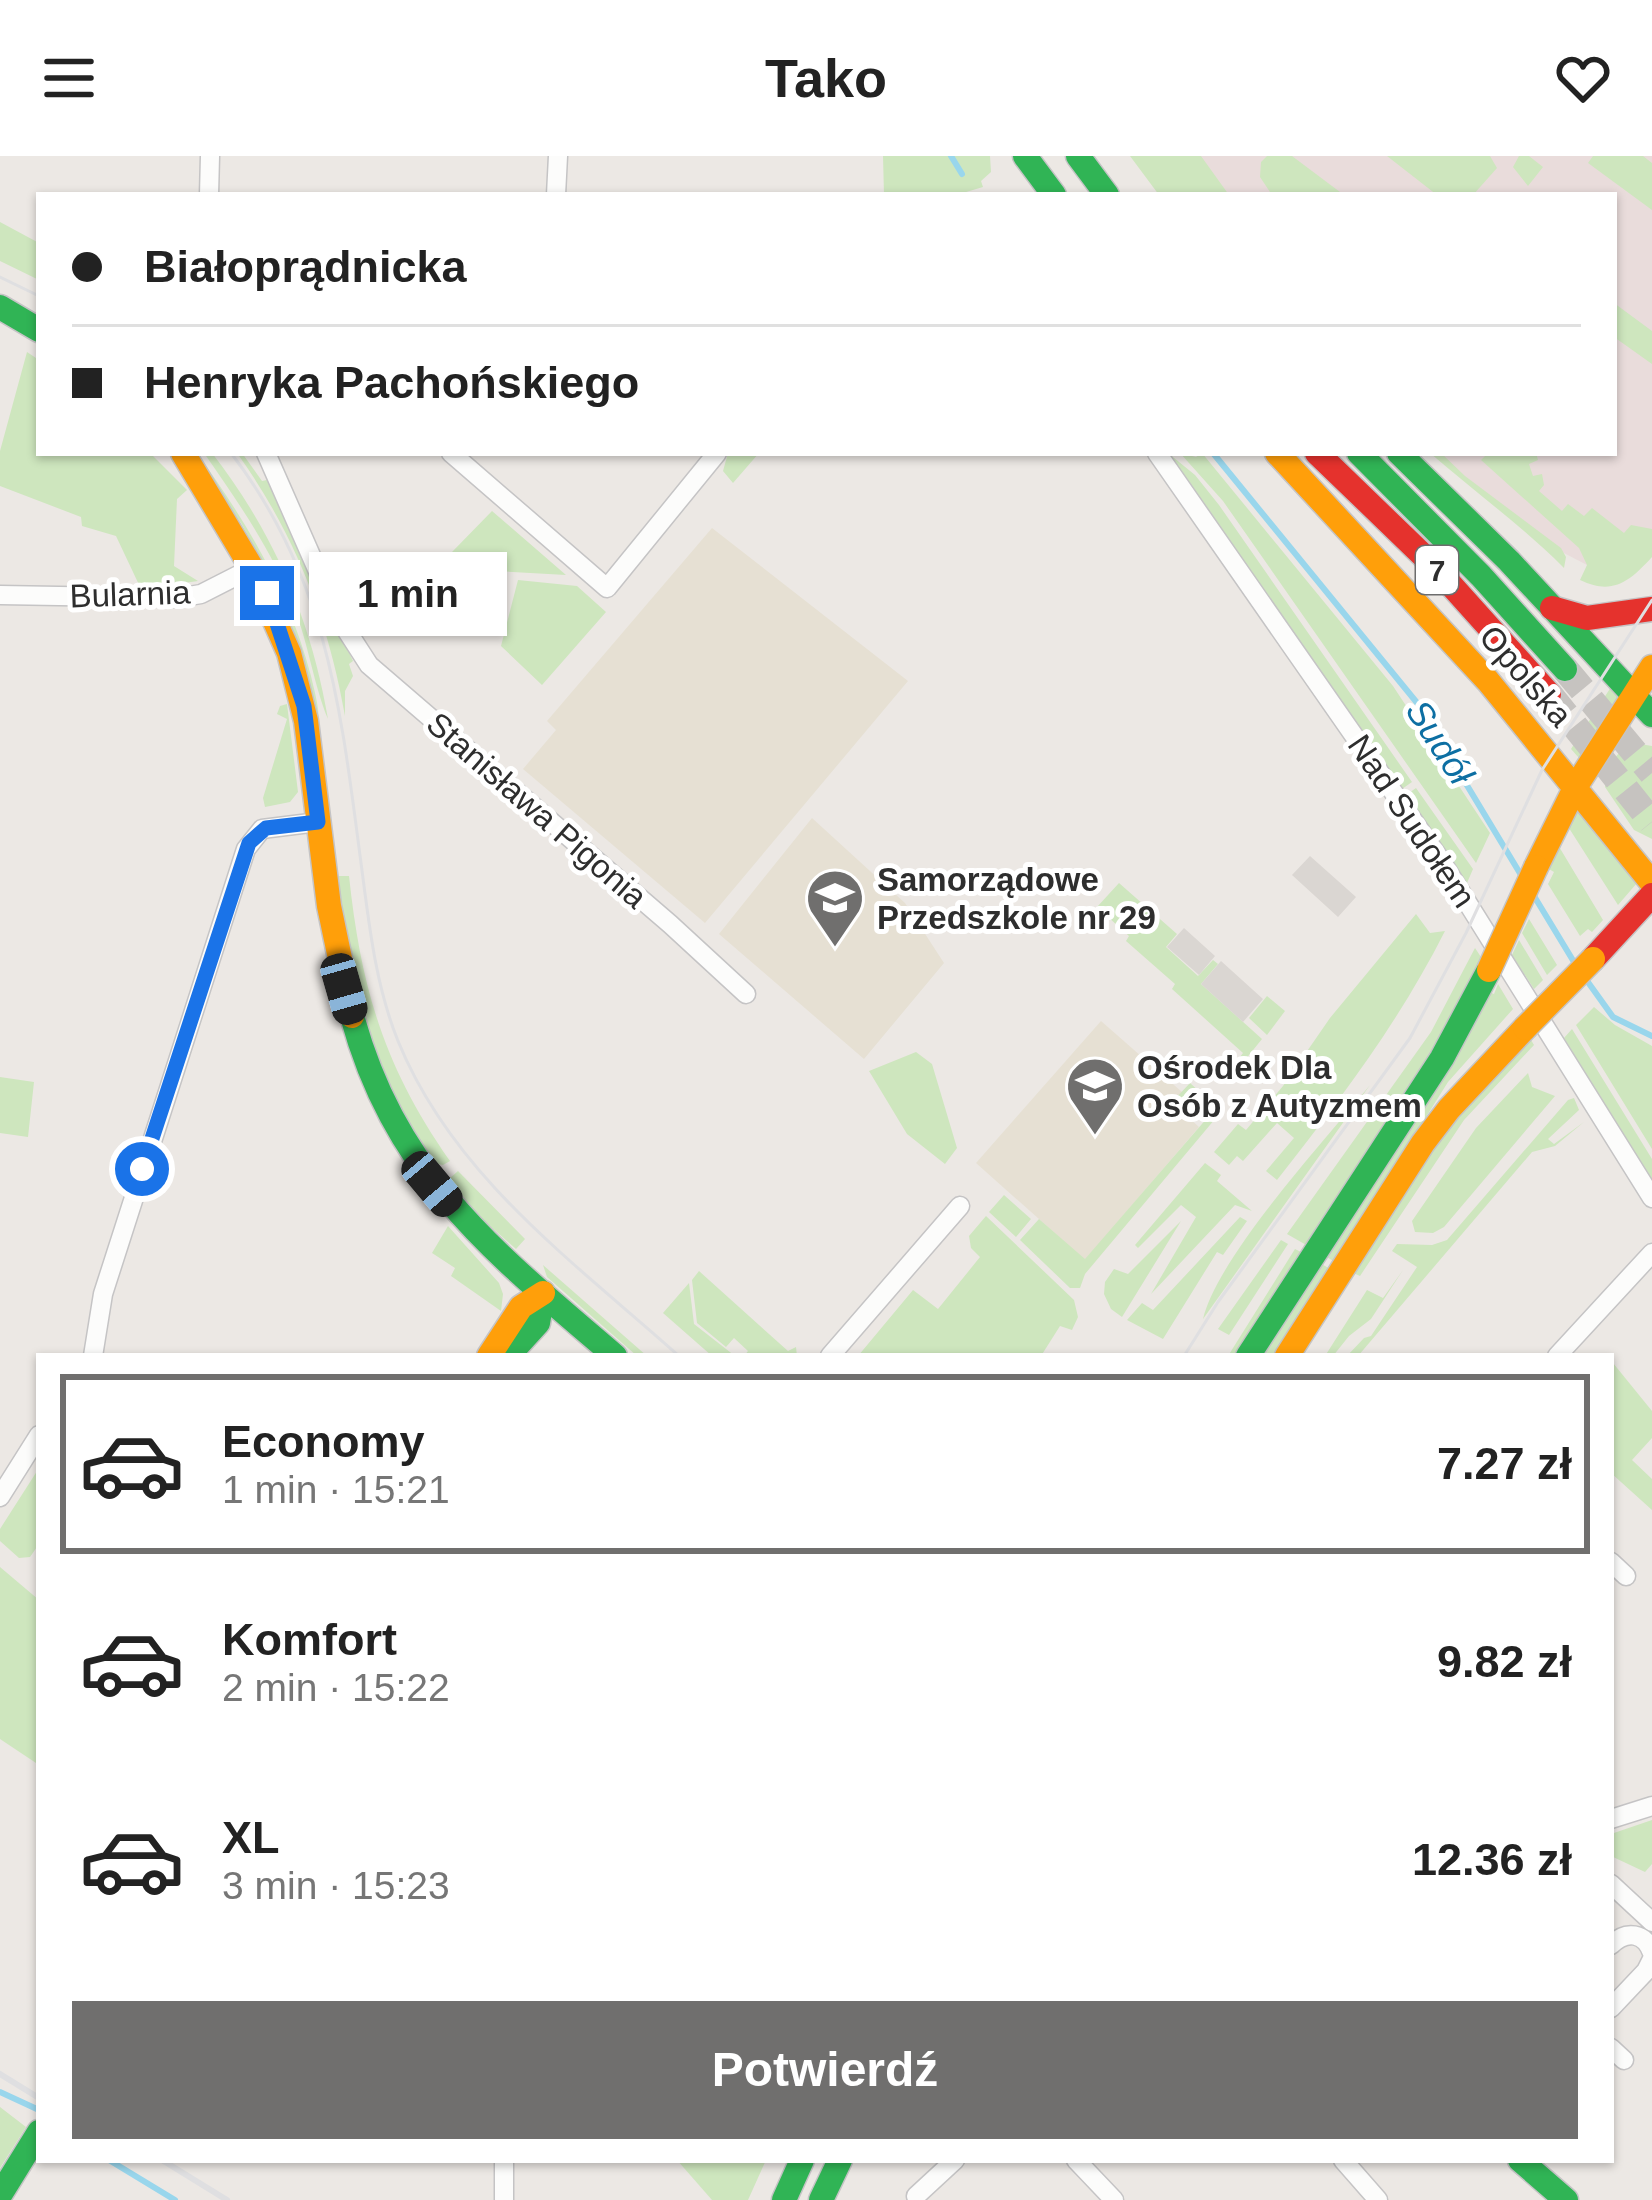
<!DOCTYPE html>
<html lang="pl">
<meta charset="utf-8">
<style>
:root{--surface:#fff;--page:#f2f2f2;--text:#222;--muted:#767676;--line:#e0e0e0;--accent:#706f6e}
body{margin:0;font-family:Helvetica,sans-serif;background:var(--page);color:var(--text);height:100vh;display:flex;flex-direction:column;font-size:45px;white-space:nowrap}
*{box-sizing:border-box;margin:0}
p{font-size:39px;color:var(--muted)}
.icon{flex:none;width:66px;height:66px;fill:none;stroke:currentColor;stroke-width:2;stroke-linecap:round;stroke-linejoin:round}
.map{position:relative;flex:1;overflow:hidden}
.sheet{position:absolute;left:36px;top:1197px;width:1578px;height:810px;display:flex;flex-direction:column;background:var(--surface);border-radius:0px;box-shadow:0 3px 9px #0004}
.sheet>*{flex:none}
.hud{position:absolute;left:36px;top:36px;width:1581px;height:264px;border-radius:0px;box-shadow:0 3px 9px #0004;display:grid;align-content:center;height:264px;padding:0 36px;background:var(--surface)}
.end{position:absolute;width:54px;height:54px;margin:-27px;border:15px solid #1a73e8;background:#fff;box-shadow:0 0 0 6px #fff}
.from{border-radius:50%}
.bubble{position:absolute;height:84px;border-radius:0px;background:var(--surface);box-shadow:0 3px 9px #0004;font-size:39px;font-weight:700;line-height:84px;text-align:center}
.car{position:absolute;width:36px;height:72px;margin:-36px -18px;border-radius:15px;box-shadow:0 0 9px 3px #0007;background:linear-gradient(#222 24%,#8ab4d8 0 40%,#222 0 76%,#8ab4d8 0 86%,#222 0)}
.hud b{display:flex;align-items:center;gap:42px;height:114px;font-size:45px}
.hud b+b{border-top:3px solid var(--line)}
.hud i{width:30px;height:30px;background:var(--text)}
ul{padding:21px 0 0;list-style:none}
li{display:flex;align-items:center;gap:36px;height:180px;margin:0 24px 18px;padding:0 12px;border:6px solid transparent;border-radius:0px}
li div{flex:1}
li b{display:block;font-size:45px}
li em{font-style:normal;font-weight:700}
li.selected{border-color:var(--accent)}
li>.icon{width:108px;height:108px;stroke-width:1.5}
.action{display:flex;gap:24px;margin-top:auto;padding:24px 36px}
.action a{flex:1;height:138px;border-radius:0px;background:var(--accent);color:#fff;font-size:48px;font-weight:700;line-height:138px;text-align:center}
header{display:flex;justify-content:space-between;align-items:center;height:156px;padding:0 36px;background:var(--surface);font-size:54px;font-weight:700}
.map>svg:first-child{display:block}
</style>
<header><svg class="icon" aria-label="menu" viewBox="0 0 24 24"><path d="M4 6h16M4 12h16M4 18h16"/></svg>Tako<svg class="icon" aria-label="heart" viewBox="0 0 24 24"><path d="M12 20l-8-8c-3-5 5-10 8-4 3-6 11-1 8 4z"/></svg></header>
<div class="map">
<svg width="1652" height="2044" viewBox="0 0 1652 2044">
<rect width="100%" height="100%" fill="#ece8e4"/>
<path fill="#e6e0d3" d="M712,372L908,525L705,767L523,613L556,574L547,565Z
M812,662L905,747L944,807L864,903L719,778Z
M1101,865L1182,936L1172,946L1199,971L1085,1104L976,1007Z"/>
<path fill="#e9dcdb" d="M1144,0H1652V389L1587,409L1558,394L1460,320L1436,297H1614V39H1179Z"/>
<path fill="#cee6be" d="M883,0H990L991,16L981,25L983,31L956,39H884Z
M1130,0H1201L1229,39H1159Z
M1267,0H1292L1344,39H1272L1260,21L1261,6Z
M1387,0H1490L1497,12L1473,39H1437Z
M1519,0H1529L1543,11L1528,30L1513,11Z
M1593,0H1643L1652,7V54L1588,7Z
M0,66L39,87V124L0,105Z
M1614,147L1652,175V208L1614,181Z
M27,196L39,204V297H150L187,334L177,343L174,410L198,425L141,433L116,380L82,370L81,361L0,330V295Z
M192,297H197C247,367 289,436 311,520C315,538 321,556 318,575L265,410L241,367Z
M204,297H212C274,377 311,463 328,563C314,530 308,485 293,449C271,393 238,346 204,297Z
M237,297H242L262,325L267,324L353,505L349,508L353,520L345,535V560C328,463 295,378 237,297Z
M728,297H759L733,327L723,315Z
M1168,297L1195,319L1219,349L1412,626L1402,633Z
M1180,297L1196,301L1202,297L1393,530L1490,677L1476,707L1223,345Z
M1430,297H1441L1465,320L1561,392L1566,401L1564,412C1522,370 1475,336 1430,297Z
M1488,297H1536L1538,304L1529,308L1533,320L1542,318L1544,329L1539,335L1562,355L1568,348L1584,360L1592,352L1624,377L1631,369L1652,373V401C1630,425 1613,440 1580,424L1587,409L1579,392L1481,304Z
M492,355L566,419L460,413L453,406L457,402L452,396Z
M518,424L577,430L606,456L542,529L501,490Z
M1611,531L1620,540L1579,602L1571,593Z
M287,548L298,636L290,646L265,651L263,642L287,563L277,558L280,550Z
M1634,587L1652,590V683L1634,674L1605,631C1605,612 1617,594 1634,587Z
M1416,632L1473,713L1467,727L1406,639Z
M1576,651L1637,727L1618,749L1567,669Z
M1558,689L1603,764L1592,776L1588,773L1580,780L1548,728L1554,716L1547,712Z
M339,720H349C361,832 384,911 450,1005L443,1009L430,1006C372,922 344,821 339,720Z
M1119,727L1177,778L1166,791L1198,820L1213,804L1218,808L1201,828L1262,883L1237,914L1233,910L1243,897L1172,833L1175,828L1126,785L1129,780L1097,751Z
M1416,758L1430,777L1445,775C1399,866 1340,944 1277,1024L1266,1015L1294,982L1277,967L1243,1005L1237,1000L1229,1009L1214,996L1238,968L1246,974L1283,930L1330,862Z
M1529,763L1557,809L1547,819L1522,777Z
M1519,784L1543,824L1534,833L1512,799Z
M1475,792L1481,801L1460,851L1308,1090L1287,1078L1431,876Z
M1498,828L1513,853L1448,926L1335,1106L1325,1100L1489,836L1494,838Z
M1267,840L1285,855L1267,879L1249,862Z
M1594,851L1615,869L1652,890V993L1576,869Z
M1572,873L1652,1003V1026L1564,882Z
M1531,884L1534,889L1464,964L1360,1120L1351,1116L1439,982L1466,948Z
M916,896L932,908L957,992L945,1008L907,978L869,915Z
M1528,917L1532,931L1555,940L1444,1071L1433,1077L1415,1076L1412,1065L1476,972Z
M0,921L34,926L28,981L0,977Z
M1190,927L1214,949L1215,963L1085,1118L1080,1132H1070L1020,1084L1039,1063L1085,1103L1208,961L1198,952L1189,961L1172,946Z
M1370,929L1203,1163C1218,1100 1326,983 1370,929Z
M1574,942L1579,954L1548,983L1554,988L1584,966L1555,990L1532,996L1358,1200H1347L1364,1182L1371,1180L1417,1111L1392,1095L1397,1088L1432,1089L1447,1084L1568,944Z
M1205,1007L1221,1019L1217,1025L1252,1055L1235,1049L1151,1138L1196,1061L1181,1049L1138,1092L1135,1089Z
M458,1015L525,1083L516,1093L452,1036L450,1022Z
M1004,1039L1031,1063L1016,1081L989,1056Z
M986,1060L1074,1144L1078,1161L1072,1174L1060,1170L1041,1200H858L913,1134L938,1153L980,1101L971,1092L969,1080Z
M1240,1061L1247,1065L1223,1099L1217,1096L1163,1183L1127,1164L1142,1147L1153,1154Z
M1181,1065L1122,1161L1111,1153L1104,1138L1105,1126L1114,1113L1128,1118Z
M448,1070L499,1127L503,1138L501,1155L451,1120L455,1112L432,1097Z
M1281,1084L1288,1088L1229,1179L1218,1173Z
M1295,1093L1303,1097L1238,1200H1228Z
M1320,1107L1330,1113L1276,1200H1260Z
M543,1109L647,1200H637L547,1121Z
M1403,1114L1371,1163L1349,1180L1333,1200H1325L1367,1134L1383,1142Z
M699,1115L788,1195L796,1191L797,1200H744L748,1195L734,1182L726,1191L697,1167L692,1124Z
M689,1127L694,1168L735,1200H712L663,1157Z
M1613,1207L1652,1255V1282L1632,1304L1652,1323V1354L1611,1317Z
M39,1312V1388L30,1401L19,1402L0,1385V1373Z
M0,1411L39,1444V1609L0,1583Z
M1652,1664V1708L1645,1716L1611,1700V1678Z
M0,1951L26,1971L0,2012Z
M677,2004H766L748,2044H712Z"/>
<path fill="#dad6d2" d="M1310,700L1356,741L1338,761L1292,719Z
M1184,772L1215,800L1199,819L1167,791Z
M1221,805L1263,843L1243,866L1201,828Z"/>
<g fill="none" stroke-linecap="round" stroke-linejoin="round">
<path stroke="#99d6ec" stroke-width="6" d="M951,0L962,18
M1213,297L1418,548L1524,724
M1531,735L1577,811
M1585,822L1613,861L1652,880
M0,1936L39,1954
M109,2004L175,2044"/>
<path stroke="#c6c3c0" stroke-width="27" stroke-dasharray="27 14" stroke-linecap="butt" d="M1565,513L1652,617
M1549,538L1652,666"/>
<g stroke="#c5c4c5" stroke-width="21">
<path id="street" d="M209,39L210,0
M556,39L558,0
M266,297L338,461L369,509L670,768L746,838
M451,297L607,432L717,297
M1157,297L1442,706L1652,1042
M0,439L177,442L201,438L254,411
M93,1200L103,1138L246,693L262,673L318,666
M830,1200L960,1050
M1557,1200L1652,1097
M0,1341L39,1279
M1611,1406L1626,1420
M1611,1663L1652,1650
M1611,1728L1652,1766
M1611,1789C1626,1774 1645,1776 1652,1797
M1611,1852L1646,1815L1652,1803
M1611,1892L1624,1904
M1076,2004L1114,2044
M1343,2004L1378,2044
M916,2040L955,2004
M504,2044V2004"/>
</g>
<g stroke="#c5c4c5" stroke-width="27">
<path id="fast" d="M1025,0L1054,39
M1078,0L1107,39
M0,151L39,174
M1359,297L1481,420L1565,513
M1399,297L1509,405L1652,559
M352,860C396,1021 495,1097 615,1200
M508,1200L538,1167L543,1137
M1248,1200L1442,902L1489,814
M1520,2004L1566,2044
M0,2039L39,1976
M784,2044L802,2004
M821,2044L840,2004"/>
</g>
<g stroke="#c5c4c5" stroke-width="27">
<path id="slow" d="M183,297L250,409L289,497L306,565L329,750L352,860
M1277,297L1488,525L1652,727
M1536,711L1576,630L1652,511
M489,1200L521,1151L543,1137
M1287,1200L1423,987L1449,953L1525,872"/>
</g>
<g stroke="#c5c4c5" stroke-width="27">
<path id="jam" d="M1317,297L1434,410L1549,538
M1552,452L1587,462L1652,453
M1593,803L1652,739"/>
</g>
<use href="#street" stroke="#fcfcfb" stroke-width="18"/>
<use href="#fast" stroke="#30b455" stroke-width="24"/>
<use href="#slow" stroke="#ff9f0a" stroke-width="24"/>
<use href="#jam" stroke="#e5322d" stroke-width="24"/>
<path stroke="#dfdfe1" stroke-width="3" d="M0,121L39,140
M231,297C328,423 341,555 361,707C369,767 375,828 398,885C453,1020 574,1106 679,1200
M1184,1200L1218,1146L1410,882L1466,777L1542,614L1652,444"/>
<path stroke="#dfdfe1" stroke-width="6" d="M0,1918L39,1942
M162,2004L227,2044"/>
<g stroke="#c5c4c5" stroke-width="27" stroke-linecap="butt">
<path id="slow-bridge" d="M1489,814L1536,711
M1525,872L1593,803"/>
</g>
<use href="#slow-bridge" stroke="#ff9f0a" stroke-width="24"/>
</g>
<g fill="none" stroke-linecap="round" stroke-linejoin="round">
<path stroke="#1a73e8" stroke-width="15" d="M142,1013L249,687L266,672L318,666L304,550L267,437"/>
</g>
<defs>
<g id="school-pin" transform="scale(3)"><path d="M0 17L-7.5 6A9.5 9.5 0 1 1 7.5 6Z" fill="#706f6e" stroke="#fff"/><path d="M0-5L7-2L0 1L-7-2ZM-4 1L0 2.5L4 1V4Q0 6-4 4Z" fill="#fff"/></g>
</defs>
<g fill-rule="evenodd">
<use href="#school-pin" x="835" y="742"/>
<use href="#school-pin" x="1095" y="930"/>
</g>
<g text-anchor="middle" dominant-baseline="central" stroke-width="10" stroke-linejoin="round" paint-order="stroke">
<rect fill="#fff" stroke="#6d6d6d" stroke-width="3" x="1416" y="390" width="42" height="48" rx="9"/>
<g font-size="30" font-weight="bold" fill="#2e2e2e">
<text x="1437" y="414">7</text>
</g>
<g font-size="33" fill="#2e2e2e" stroke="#fff">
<text transform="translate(130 438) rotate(-2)">Bularnia</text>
<text transform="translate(1526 520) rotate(49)">Opolska</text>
<text transform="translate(537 654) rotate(41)">Stanisława Pigonia</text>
<text transform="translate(1412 665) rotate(56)">Nad Sudołem</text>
</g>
<g font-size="33" font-weight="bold" fill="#2e2e2e" stroke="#fff" text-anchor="start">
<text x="877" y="723">Samorządowe<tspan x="877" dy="38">Przedszkole nr 29</tspan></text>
<text x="1137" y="911">Ośrodek Dla<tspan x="1137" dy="38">Osób z Autyzmem</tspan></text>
</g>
<g font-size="36" font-style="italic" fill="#0d6fa3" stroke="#fff">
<text transform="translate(1440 586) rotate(57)">Sudół</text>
</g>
</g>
</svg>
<i class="end from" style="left:142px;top:1013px"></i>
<i class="end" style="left:267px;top:437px"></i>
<div class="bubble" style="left:309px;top:396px;width:198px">1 min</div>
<i class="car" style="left:344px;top:833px;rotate:164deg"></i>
<i class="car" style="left:432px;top:1028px;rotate:140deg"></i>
<div class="hud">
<b><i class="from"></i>Białoprądnicka</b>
<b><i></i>Henryka Pachońskiego</b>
</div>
<section class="sheet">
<ul>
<li class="selected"><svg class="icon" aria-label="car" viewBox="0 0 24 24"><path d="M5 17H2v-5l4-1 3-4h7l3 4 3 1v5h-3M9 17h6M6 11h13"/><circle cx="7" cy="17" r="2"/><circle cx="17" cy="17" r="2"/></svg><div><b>Economy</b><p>1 min · 15:21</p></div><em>7.27 zł</em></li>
<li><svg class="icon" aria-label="car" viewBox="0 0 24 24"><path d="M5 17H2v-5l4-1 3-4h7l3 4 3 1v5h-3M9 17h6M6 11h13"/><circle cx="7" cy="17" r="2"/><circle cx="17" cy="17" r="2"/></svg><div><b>Komfort</b><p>2 min · 15:22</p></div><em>9.82 zł</em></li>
<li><svg class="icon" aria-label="car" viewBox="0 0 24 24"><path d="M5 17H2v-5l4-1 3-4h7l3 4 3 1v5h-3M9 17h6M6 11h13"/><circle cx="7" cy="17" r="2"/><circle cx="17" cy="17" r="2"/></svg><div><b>XL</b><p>3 min · 15:23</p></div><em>12.36 zł</em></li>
</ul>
<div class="action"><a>Potwierdź</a></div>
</section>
</div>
